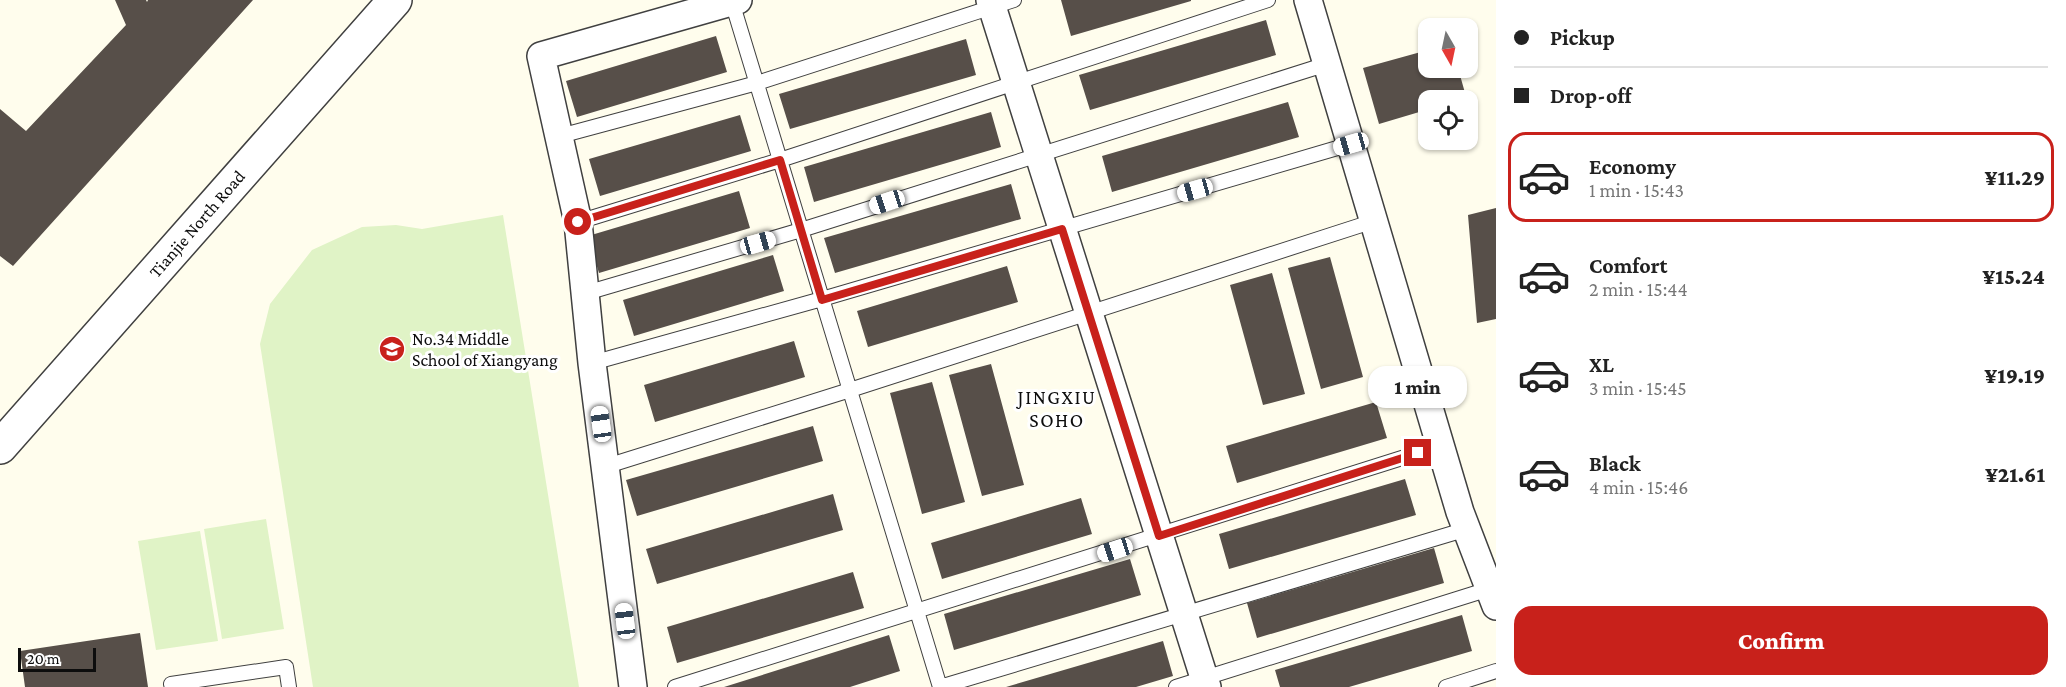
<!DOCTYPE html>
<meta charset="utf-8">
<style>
:root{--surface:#fff;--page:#f2f2f2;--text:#222;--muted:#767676;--line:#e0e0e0;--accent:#c8211b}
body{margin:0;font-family:"Crimson Pro",serif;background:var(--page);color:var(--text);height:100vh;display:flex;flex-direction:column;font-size:22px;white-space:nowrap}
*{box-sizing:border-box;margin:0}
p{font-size:20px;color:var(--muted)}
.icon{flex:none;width:33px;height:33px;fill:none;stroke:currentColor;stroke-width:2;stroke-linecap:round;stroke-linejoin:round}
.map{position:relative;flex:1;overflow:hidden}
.sheet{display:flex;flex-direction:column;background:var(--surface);width:570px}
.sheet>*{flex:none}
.banner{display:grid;align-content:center;height:132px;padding:0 18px;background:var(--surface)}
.needle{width:39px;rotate:171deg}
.fabs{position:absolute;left:1418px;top:18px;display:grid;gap:12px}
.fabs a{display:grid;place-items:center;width:60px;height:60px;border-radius:12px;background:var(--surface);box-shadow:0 2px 4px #0004;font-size:30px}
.scale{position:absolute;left:18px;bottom:15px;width:78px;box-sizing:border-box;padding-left:6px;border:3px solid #0d0d0d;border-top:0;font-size:16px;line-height:21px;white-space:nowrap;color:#0d0d0d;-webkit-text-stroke:4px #fff;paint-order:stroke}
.end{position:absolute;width:27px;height:27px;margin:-14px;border:8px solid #c8211b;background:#fff;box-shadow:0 0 0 3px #fff}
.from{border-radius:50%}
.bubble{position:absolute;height:42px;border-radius:18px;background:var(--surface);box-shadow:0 2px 4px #0004;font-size:20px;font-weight:800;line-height:42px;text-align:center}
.car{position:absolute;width:18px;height:36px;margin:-18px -9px;border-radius:8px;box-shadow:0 0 4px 2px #0007;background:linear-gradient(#fff 24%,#345 0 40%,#fff 0 76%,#345 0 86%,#fff 0)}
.banner b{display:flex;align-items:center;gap:21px;height:57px;font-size:22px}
.banner b+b{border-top:2px solid var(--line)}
.banner i{width:15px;height:15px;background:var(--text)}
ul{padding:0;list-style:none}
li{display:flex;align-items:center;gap:18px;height:90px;margin:0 12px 9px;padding:0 6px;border:3px solid transparent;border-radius:18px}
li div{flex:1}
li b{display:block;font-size:22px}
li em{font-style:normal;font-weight:800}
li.current{border-color:var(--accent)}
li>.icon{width:54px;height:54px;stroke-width:1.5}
.cta{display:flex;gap:12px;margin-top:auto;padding:12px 18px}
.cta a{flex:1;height:69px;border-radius:18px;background:var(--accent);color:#fff;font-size:24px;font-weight:800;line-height:69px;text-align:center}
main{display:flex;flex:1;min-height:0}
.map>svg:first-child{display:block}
</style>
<main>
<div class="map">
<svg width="1496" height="687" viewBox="0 0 1496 687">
<rect width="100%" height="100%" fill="#fffded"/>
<path fill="#e0f3c6" d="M503,215L579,687H313L260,344L270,304L312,250L362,227L396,225L422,229Z
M266,519L284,629L222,639L204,529Z
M200,531L218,641L156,650L138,541Z"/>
<path fill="#574f49" d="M115,0H146L147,2L148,0H253L13,266L0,256V109L26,131L126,25Z
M1061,0H1191V1L1071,36Z
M1266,20L1276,55L1090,110L1079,75Z
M716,36L727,72L577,117L566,81Z
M966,39L976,75L790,129L779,94Z
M1428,50V68H1458L1467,100H1428V114L1426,110L1379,124L1363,68Z
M1468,101L1475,127L1467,129V102Z
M1288,102L1299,137L1112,192L1102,156Z
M991,112L1001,147L814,202L804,167Z
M740,115L751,151L600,196L589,159Z
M1011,184L1021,219L835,273L824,238Z
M739,191L750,228L599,273L588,236Z
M1496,208V319L1477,323L1468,215Z
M773,255L784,291L634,336L623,300Z
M1330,257L1363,377L1321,389L1288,268Z
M1007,266L1018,302L868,347L857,311Z
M1272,273L1305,394L1263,405L1230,285Z
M794,341L805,377L655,422L644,385Z
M991,364L1024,485L982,496L949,375Z
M932,382L965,502L922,514L890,393Z
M1376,402L1387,438L1237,483L1226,446Z
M813,426L823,461L637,516L626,480Z
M1405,479L1416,515L1229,569L1219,534Z
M833,494L843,530L657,584L646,549Z
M1081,498L1092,534L942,579L931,543Z
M1434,548L1444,583L1257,638L1247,603Z
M1130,559L1141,595L954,650L944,614Z
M853,572L864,608L677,663L667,627Z
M1462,615L1472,651L1349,687H1280L1275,670Z
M140,633L148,687H25L20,651Z
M889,635L900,671L850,687H724Z
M1163,641L1173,676L1136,687H1006Z"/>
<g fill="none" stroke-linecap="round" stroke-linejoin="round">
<g stroke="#404040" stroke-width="16">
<path id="service" d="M732,2L940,687
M560,136L757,83L1014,0
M578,222L780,160L1268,0
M586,293L801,230L1327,64
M592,363L822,299L1351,144
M607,466L850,390L1374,221
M172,687L171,684L286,667L289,687
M675,687L1440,446
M940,687L1467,529
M1176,687L1489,589
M1446,687L1496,671"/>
</g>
<g stroke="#404040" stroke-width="30">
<path id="minor" d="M990,0L1207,687
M1308,0L1460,512L1496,606
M633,687L592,363L578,222L541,56L738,0"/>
</g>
<g stroke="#404040" stroke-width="36">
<path id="tertiary" d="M0,447L395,0"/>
</g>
<use href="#service" stroke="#fff" stroke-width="14"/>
<use href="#minor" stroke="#fff" stroke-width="27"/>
<use href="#tertiary" stroke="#fff" stroke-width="33"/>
</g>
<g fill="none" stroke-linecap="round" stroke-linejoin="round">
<path stroke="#c8211b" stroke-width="8" d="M578,222L780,160L822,300L1062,229L1159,536L1418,453"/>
</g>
<defs>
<g id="school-disc" transform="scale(1.35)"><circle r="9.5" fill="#c8211b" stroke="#fff"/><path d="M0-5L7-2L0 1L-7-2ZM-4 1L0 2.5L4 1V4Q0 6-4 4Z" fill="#fff"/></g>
</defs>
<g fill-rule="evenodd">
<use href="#school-disc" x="392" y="349"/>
</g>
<g text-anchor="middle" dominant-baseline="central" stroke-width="6" stroke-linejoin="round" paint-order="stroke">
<g font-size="18" fill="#0d0d0d" stroke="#fff">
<text transform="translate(197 224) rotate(-49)">Tianjie North Road</text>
</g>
<g font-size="18" fill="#0d0d0d" stroke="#fff" text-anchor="start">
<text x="412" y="339">No.34 Middle<tspan x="412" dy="21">School of Xiangyang</tspan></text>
</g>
<g font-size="20" letter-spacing="1.5" fill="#0d0d0d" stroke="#fff">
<text x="1057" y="397">JINGXIU<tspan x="1057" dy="23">SOHO</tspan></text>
</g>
</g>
</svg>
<div class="fabs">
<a><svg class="needle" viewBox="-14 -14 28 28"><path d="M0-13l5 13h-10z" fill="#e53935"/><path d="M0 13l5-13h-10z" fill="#767676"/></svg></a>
<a><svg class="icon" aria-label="locate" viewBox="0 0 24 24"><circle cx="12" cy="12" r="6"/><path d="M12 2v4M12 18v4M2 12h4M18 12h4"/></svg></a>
</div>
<div class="scale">20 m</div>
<i class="end from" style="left:578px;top:222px"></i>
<i class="end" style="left:1418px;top:453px"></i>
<div class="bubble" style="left:1368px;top:366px;width:99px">1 min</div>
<i class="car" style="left:1351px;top:144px;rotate:254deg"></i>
<i class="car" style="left:1195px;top:190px;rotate:254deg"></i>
<i class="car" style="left:887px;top:202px;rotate:252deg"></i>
<i class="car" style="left:758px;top:243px;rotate:74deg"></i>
<i class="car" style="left:601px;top:424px;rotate:352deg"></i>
<i class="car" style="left:1115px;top:550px;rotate:252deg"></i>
<i class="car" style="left:625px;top:621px;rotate:353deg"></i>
</div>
<section class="sheet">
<div class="banner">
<b><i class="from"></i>Pickup</b>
<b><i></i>Drop-off</b>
</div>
<ul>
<li class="current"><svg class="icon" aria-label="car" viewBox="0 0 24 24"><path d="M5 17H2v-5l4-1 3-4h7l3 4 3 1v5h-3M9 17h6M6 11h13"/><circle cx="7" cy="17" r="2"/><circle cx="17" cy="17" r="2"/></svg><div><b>Economy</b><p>1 min · 15:43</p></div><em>¥11.29</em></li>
<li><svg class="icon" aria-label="car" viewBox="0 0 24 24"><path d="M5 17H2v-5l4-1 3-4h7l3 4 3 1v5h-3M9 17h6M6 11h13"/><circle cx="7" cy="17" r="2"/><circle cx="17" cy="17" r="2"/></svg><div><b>Comfort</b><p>2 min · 15:44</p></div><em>¥15.24</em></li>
<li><svg class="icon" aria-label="car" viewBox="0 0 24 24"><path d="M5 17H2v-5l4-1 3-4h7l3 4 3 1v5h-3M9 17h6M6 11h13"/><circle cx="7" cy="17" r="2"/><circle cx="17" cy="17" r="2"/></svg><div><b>XL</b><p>3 min · 15:45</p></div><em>¥19.19</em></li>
<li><svg class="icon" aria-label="car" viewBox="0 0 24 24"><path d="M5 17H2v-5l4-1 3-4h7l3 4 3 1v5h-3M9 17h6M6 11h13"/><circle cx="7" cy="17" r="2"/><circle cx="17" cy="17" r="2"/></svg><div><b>Black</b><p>4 min · 15:46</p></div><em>¥21.61</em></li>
</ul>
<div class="cta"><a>Confirm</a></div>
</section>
</main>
